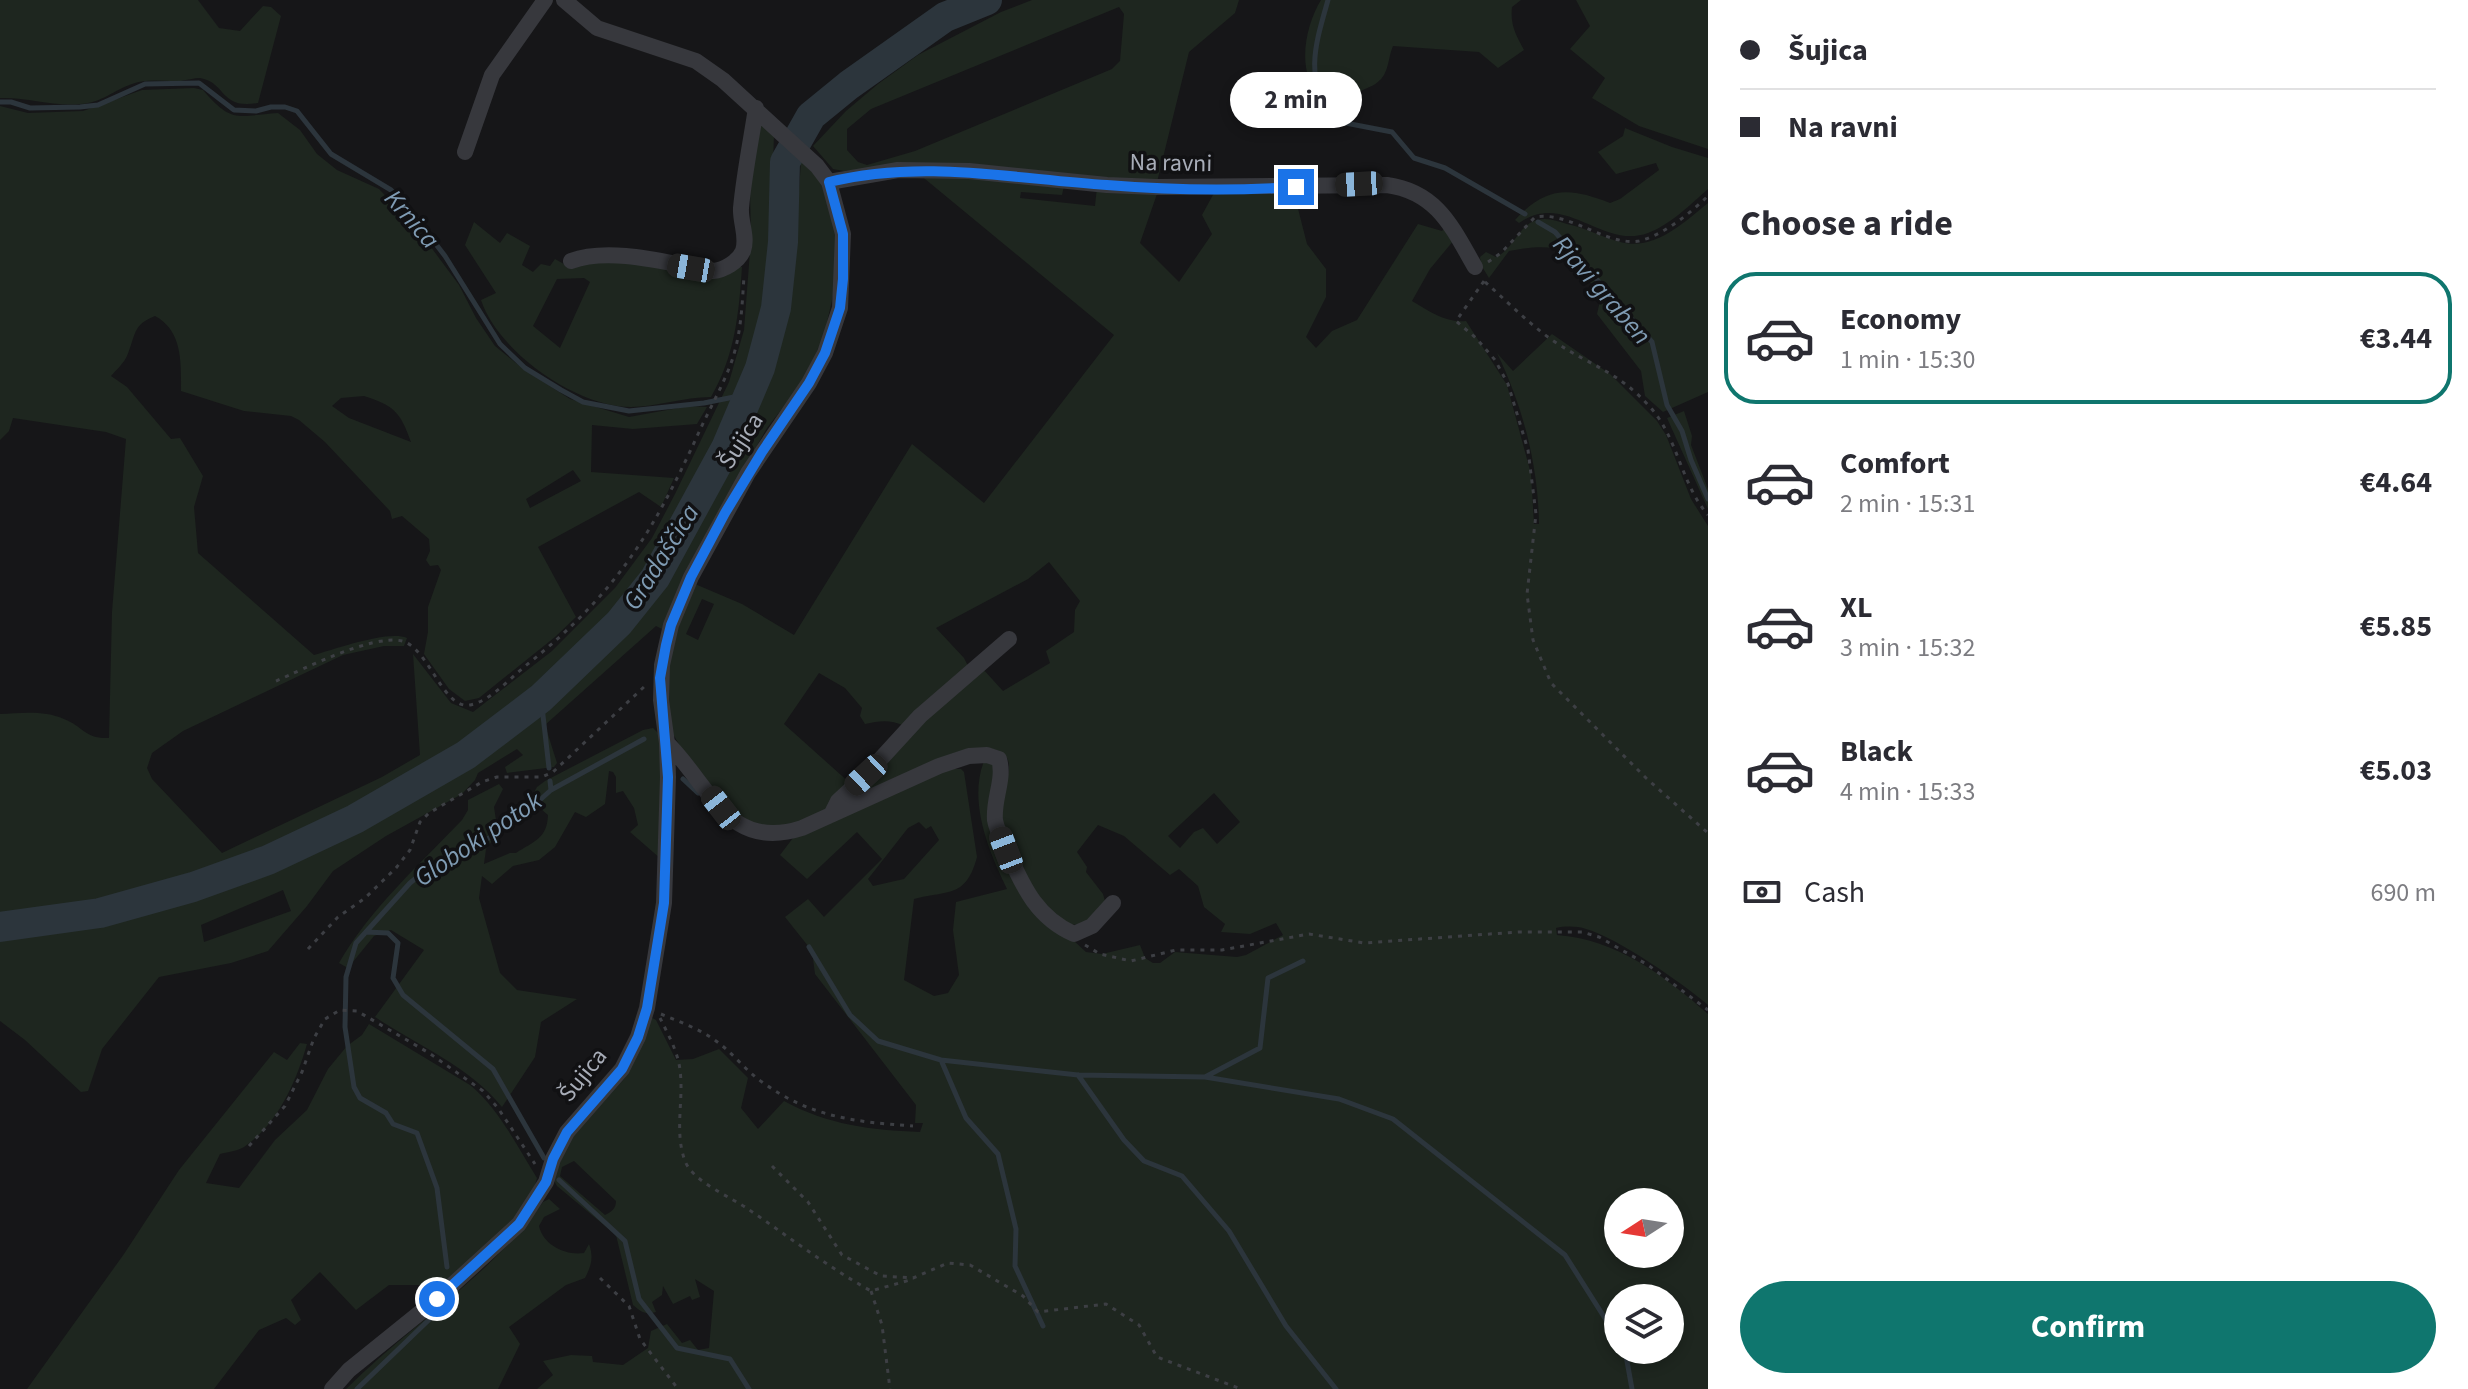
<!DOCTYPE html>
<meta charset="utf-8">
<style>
:root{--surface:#fff;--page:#f2f2f3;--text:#2b2b33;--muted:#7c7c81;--line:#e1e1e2;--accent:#0f766e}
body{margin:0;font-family:"Source Sans 3",sans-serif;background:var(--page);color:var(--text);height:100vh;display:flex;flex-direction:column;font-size:30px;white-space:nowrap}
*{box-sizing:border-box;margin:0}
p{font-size:26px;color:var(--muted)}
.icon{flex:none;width:44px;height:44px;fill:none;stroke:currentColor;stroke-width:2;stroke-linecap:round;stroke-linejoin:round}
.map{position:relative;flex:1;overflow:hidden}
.sheet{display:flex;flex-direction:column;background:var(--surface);width:760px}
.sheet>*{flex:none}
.banner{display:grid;align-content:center;height:176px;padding:0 32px;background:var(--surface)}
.needle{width:52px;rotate:258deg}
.controls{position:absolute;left:1604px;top:1188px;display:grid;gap:16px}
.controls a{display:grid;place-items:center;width:80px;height:80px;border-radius:50%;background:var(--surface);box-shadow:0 4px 12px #0003;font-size:40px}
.end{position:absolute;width:36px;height:36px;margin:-18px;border:10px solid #1a73e8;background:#fff;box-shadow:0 0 0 4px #fff}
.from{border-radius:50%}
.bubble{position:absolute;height:56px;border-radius:28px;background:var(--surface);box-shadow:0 4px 12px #0003;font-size:26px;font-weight:700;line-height:56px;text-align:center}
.car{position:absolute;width:24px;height:48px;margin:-24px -12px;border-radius:10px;box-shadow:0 0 6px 2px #0007;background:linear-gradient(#222 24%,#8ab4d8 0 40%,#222 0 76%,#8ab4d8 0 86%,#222 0)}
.banner b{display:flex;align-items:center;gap:28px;height:76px;font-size:30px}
.banner b+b{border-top:2px solid var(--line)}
.banner i{width:20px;height:20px;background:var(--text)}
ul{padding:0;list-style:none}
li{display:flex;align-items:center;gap:24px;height:132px;margin:0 16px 12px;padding:0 16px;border:4px solid transparent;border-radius:32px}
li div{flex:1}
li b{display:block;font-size:30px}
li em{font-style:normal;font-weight:700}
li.current{border-color:var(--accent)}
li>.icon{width:72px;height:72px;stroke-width:1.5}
h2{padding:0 32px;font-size:36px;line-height:96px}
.pay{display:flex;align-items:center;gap:20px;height:88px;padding:0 32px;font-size:30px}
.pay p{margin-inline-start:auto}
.action{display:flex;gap:16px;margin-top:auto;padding:16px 32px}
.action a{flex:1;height:92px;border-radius:48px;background:var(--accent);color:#fff;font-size:32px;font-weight:700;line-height:92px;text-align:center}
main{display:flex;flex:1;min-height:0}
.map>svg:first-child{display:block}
</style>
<main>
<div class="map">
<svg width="1708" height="1389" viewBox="0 0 1708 1389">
<rect width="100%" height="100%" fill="#161618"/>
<path fill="#1e261f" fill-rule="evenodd" d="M0,0H198L219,28L240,31L263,6L271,7L281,16L258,103C220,110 226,82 200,78C194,78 187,80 181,81C165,82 148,78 132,84C114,90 101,103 81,104C54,107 27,97 0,98Z
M1032,0H1239L1235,13L1189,52L1157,182L906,165L844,171L833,169L813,146L846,111L878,84L918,55L1001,12ZM1119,7L1124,14L1120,61L1112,69L915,151L867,165L858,162L847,150V129L871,109Z
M1321,0H1521L1512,7C1510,25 1516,35 1524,50L1498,68L1479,52L1393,46C1389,55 1389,66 1384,75C1377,86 1368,87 1359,92C1351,97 1350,107 1340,107C1333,108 1329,103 1325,98C1320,93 1312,85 1309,79C1300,55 1308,21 1321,0Z
M1576,0H1708V149L1639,126L1592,98L1605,78L1570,49L1590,26Z
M194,88L203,90C232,124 237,116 278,113L300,130L317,154L337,170L379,189L419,231L459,285L476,318L495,346L522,368L570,399L629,417L689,406L707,407L697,424L633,429L592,425L591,472L674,478L661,507L639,492L538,547L576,617L555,637L479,698L465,701L449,689L424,654L428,632V607L441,570L438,565L430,566L426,560L430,551L429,539L402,516L392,519L390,511L325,442L299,420L291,416L244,411L181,391C181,363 183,331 155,316C132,325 136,335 127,356C124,363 116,370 111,376L127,387L171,439L180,438L203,476L194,507L198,553L314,655C336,649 388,630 407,638L404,646H384L343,655L183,731L152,753L147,768L152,779L222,853L382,777L420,755L413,654L451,703L473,712L552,651L615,588L652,538L675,494L729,382L744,330L751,238L750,190L760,122L774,134L769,287L755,362L739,386L727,414L722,434L690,499L642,583L589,643L461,748L381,796L271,850L182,883L78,911L0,917V714C21,713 44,710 64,719C84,727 85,739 109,738L112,612L126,439L106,432L13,418L9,431L0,440V106L28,113L83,111L142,90ZM364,396C394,406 400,411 411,442L349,418L332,406L341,398ZM573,470L581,481L530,508L526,499Z
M1625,128L1672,147L1708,158V189C1691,204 1670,225 1648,233C1602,250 1565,190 1519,223L1515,220C1546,186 1569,187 1610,203L1620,199L1659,170L1656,163L1616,174L1598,152L1623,136Z
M801,161L821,181L835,232L836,282L824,336L802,383L767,428L708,531L662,629L656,626L545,725L557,763L554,767L507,773L505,767L523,755L517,749L478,773L475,780L462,794L386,836L333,871L307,906L268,951L231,963L159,977L102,1049L88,1091L81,1092L25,1040L0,1021V940L82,927L184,901L297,861L393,812L501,742L617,640L654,599L758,408L778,346L794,268ZM283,890L291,911L204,942L201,925Z
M919,174L966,175L1064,186L1062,195L1021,192L1020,198L1095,206L1097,187L1158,191L1140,243L1179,282L1212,234L1202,215L1214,193H1294L1307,244L1326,269V297L1306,337L1316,348L1332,331L1357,320L1418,224L1442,231L1446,226L1454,240L1430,269L1412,301C1429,311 1445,323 1466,321L1507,385L1531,474L1534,524H1539C1538,464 1523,407 1497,353L1513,371L1552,334L1610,374L1657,421L1666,435L1691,499L1708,526V1005C1682,983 1618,938 1586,929C1577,926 1565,926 1556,928L1557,935C1616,939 1665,976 1708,1014V1389H537L553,1375L543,1361L571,1355L592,1356L593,1362L623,1365L648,1348L651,1331L667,1324L682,1343L690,1340L698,1350L709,1348L714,1291L695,1279L700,1297L692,1300L690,1296L673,1304L663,1286L662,1295L652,1302L656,1312C645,1315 641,1312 633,1305L616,1235L557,1186L553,1179L570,1139L624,1079L635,1060L649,1016L656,1020L676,1060L693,1059L719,1049L748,1078L741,1108L758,1129L784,1101C828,1125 871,1130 920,1132L923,1123H915L916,1105L815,974L812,951L785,917L808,899L824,917L882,859L857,832L807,879L780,855L796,834L947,769H961L964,772L977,857C966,898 949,890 914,899L904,980L934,996L948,993L959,975L953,930L956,902L1007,889C989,852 968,802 984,761L997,765L990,808L993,834L1029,908L1056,932L1073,940L1086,952L1102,954L1140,945L1145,958L1153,963H1160L1175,952L1237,957L1246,955L1283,935L1276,923L1250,934L1221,932L1225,924L1204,907L1198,886L1179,869L1170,875L1124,836L1098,825L1077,852L1087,867L1086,872L1103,894L1105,901C1063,972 1016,864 1003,829C1000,820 1000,807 1001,798C1004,784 1020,757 996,750C961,739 888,786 854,801L843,805L840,802L868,778L921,721L982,668L1003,691L1050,663L1046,651L1074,632L1075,610L1080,601L1049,562L1028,579L936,628L964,658L969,668L904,726C890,719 879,721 865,724L860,716L862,708L845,688L819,673L784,724L851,784L829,807L816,816L800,825L763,830L747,826L728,810L687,758L673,734L666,698L668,658L674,635L695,584L742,604L794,635L912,444L984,503L1114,335ZM702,599L714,604L698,640L686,634ZM1214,793L1240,822L1217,844L1203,828L1194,832L1180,848L1168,836ZM919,822L926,829L931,826L939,840L904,879L873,886L868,879L908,828ZM574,1161L616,1201C616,1208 612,1212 605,1215L560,1176L562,1167ZM1618,1202H1670V1254H1618ZM1618,1298H1670V1350H1618Z
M1708,203V392L1663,412L1645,396L1641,371L1597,314L1602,292L1579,274L1568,251C1546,245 1531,247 1509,251L1489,278L1481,265L1480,257L1486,252L1496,257C1513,250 1519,224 1537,220C1548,217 1557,221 1567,224C1586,228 1602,237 1620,242C1655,251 1683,223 1708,203Z
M474,222L500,243L507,233L530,246L522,265L533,272L541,264L550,266L555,259L571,268L589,258L742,267C739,313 735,356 711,397C684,397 656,407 631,407C577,407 498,352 481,300L496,293L465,245ZM584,278L590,282L560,348L533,326L557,279Z
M1684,411L1692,436L1691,445L1708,489V509L1667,418Z
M653,728L659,734L661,748V859L630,832L638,825L634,808L623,791L616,793V777L613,772L609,771L605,804L586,817L575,812L555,847L539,860L513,866L492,884L482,876L479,898L500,973L517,990L577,999L541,1022L535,1057L502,1107C470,1067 417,1045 375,1017L424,950L391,930L374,936L348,968L339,963C369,910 420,864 462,820L468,810V800L499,784L503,789L494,807L498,833L486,849L484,864L510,853H516C534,841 547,839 548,815L541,809L527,813L525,809L537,787L545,781L643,730Z
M369,1024L470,1085C499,1109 517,1146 537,1178C529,1217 471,1258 442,1285H389L356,1310L320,1272L291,1300L301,1320L295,1325L286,1318L259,1330L214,1389H27L124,1254L179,1170L274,1052L287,1060L300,1043L307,1044C296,1082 278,1124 244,1147C238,1151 227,1152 220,1154L206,1183L239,1188L275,1140L307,1110L328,1069L347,1046L362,1035Z
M549,1199L560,1209L544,1217L539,1226C543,1245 566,1256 584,1253L589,1244C594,1258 591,1266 585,1278L566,1285L509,1327L520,1344L498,1389H346C410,1325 491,1276 543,1202Z"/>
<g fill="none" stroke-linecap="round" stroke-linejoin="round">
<path stroke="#2c353c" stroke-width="5" d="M1328,0C1314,49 1306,73 1330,120L1392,132L1414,158L1445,168L1525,214
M0,102H11L30,108L80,107L98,105L145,84L199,83L234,110L256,111L271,107H285L297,111L331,154L391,190L409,209L445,256L500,344L525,368L561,390L583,402L629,411L704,403L749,394
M1538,222L1555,232L1652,342L1667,405L1682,431L1691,460L1708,499
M541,698L549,768
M683,779L698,793
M551,790L644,739
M366,932L388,933L398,943L393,978L403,995L493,1069L544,1158
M809,947L850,1015L878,1041L941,1060L1078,1075L1205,1077L1339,1099L1393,1119L1565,1255L1618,1339
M941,1060L966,1118L998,1154L1016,1229L1015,1266L1043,1326
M1078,1075L1124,1140L1144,1161L1182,1176L1229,1231L1286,1326L1336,1389
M1205,1077L1260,1048L1268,978L1303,961
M559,1180L625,1241L639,1299L677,1348L730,1359L749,1389
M447,1267L437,1188L417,1133L393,1124L386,1113L360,1098L354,1087L345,1027L346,977L356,943L410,883L432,865L491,837L521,817L551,790L550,781
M1625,1350L1632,1389
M357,1389L436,1313"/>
<path stroke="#2c353c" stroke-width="30" d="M0,927L100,913L193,887L268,860L355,819L466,755L541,698L619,623L655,578L726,448L760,368L776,308L783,242L785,162L811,116L849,85L945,17L987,0"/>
<path stroke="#3d3f44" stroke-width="3" stroke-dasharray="4 6" stroke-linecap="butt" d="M1488,262L1501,253L1535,217C1552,214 1569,221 1584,227C1600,234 1621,244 1639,241C1664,235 1690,213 1708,196
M1484,281L1456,321L1476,338L1495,360L1508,384L1528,450L1536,514L1527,594L1533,640L1551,683L1646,778L1708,833
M1485,282C1508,302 1530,325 1555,342C1591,366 1619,372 1650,407C1678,438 1681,484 1708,515
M276,681C304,669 372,634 402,641C429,648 443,710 470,705C491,701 512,676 529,663C616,593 653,533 699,432C709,410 721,389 730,366C741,337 742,307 744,276
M1085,945L1100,954L1131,961L1176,950H1222L1309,934L1364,943L1518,932H1582L1599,937L1648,965L1708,1010
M308,949L338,917L365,898L396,868L410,850L420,822L429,813L482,782L497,777H542L553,772L646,685
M661,1014C680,1022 700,1029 716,1041C733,1053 745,1070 762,1082C810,1117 855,1122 913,1126
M660,1018C668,1034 678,1052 680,1070C684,1101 674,1131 685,1161C693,1182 731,1197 748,1209C789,1237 828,1267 871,1291L910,1280
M249,1146L285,1106L302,1072L314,1038L325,1019L340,1010L357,1011L429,1053L483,1091L498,1108L535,1164
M772,1166L808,1202L842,1255L881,1276L913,1278L948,1263L970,1265L1023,1296L1038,1312L1106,1304L1139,1325L1157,1357L1241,1389
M600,1278L629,1306L640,1339L678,1389
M871,1291L882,1325L890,1389"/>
<path stroke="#37383d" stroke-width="16" d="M465,152L492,75L545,0
M829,182L898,170L969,171L1107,185L1156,187L1387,185C1437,192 1452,227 1475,267
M571,261C611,246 671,264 713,271C724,270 738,262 743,251C748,237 740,222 741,208C744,175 751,141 756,108
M667,743C711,787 728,852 802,828L939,766L969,756L987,755L999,759C1005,779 993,799 995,820C997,831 1004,845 1009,855C1024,889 1038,918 1074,934L1092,926L1113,903
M831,815L838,801L866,775L920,716L1009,639
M332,1389L349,1370L437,1299L519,1224L546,1182L553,1159L567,1132L622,1069L638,1037L647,1008L664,903L668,777L667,743L661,700L662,665L671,625L691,577L748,473L809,383L825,353L840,308L843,234L829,182L817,166L723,80L696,61L597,28L564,0"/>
</g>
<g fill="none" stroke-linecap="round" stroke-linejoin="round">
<path stroke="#1a73e8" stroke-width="10" d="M437,1299L519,1224L546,1182L553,1159L567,1132L622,1069L638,1037L647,1008L664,903L668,777L660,678L666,645L671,625L691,577L725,513L762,452L809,383L825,353L840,308L843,279V234L829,182C922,159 1014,179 1107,185C1169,190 1233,191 1296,187"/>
</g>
<g text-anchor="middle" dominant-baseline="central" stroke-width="7" stroke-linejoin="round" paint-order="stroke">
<g font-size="24" fill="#a8adb8" stroke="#111113">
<text transform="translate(1171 163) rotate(1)">Na ravni</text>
<text transform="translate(741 441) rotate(-57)">Šujica</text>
<text transform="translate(583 1075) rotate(-51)">Šujica</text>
</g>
<g font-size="26" font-style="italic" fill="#7f9bb3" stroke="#111113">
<text transform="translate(412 219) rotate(49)">Krnica</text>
<text transform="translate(1602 290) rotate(49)">Rjavi graben</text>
<text transform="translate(661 557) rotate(-58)">Gradaščica</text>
<text transform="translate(478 839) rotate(-34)">Globoki potok</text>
</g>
</g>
</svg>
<div class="controls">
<a><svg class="needle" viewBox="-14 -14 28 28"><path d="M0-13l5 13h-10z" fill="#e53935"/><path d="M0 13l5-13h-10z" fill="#7c7c81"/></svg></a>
<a><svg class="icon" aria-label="layers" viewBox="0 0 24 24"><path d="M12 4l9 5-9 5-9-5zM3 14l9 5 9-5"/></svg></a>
</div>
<i class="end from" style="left:437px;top:1299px"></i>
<i class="end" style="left:1296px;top:187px"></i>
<div class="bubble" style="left:1230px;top:72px;width:132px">2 min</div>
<i class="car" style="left:1359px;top:184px;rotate:267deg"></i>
<i class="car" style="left:691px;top:268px;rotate:280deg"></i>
<i class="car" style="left:866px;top:775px;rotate:227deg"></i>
<i class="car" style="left:721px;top:808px;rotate:322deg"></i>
<i class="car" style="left:1006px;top:850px;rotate:339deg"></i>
</div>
<section class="sheet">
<div class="banner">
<b><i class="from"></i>Šujica</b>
<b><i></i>Na ravni</b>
</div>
<h2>Choose a ride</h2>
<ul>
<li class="current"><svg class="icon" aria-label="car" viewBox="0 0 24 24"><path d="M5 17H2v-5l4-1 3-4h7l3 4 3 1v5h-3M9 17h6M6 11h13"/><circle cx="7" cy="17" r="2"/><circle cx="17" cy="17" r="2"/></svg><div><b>Economy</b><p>1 min · 15:30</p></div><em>€3.44</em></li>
<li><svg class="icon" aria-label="car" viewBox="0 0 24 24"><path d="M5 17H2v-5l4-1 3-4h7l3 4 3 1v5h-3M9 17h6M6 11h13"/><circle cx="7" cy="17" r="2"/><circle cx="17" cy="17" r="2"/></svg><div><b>Comfort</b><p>2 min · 15:31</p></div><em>€4.64</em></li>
<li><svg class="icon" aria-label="car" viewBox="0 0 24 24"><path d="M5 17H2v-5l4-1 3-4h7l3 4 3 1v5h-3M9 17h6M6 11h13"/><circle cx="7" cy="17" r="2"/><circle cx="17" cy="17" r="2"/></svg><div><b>XL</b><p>3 min · 15:32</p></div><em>€5.85</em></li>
<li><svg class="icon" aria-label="car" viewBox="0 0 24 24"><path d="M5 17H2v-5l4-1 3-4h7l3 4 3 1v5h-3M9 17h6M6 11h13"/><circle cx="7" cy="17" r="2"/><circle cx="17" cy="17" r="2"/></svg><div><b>Black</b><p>4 min · 15:33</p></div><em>€5.03</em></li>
</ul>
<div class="pay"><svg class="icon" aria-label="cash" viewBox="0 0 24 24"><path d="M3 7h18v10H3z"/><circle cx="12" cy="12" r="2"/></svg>Cash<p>690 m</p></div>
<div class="action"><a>Confirm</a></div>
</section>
</main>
